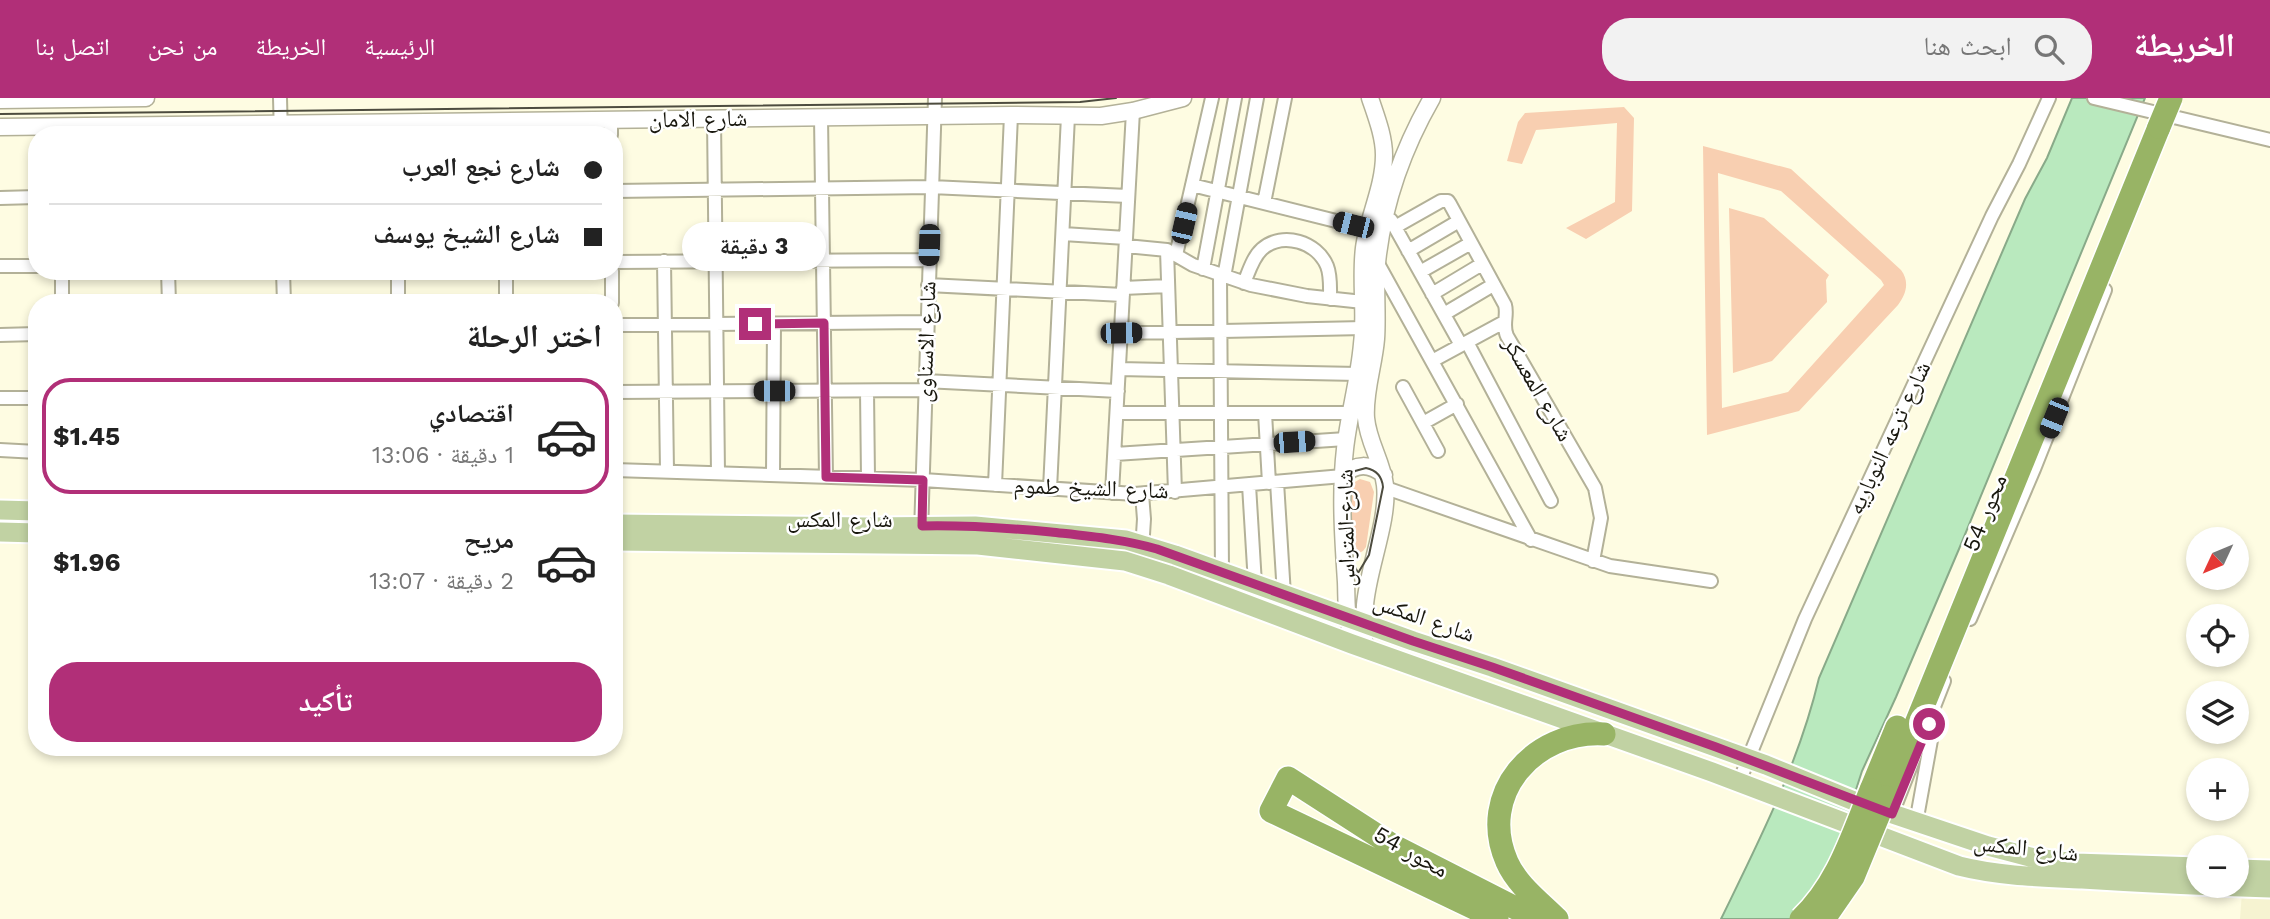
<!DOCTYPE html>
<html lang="ar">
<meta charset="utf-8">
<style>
:root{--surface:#fff;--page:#f2f2f2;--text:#222;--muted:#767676;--line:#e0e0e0;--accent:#b12f78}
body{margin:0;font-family:"Work Sans","Noto Naskh Arabic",sans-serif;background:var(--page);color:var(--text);direction:rtl;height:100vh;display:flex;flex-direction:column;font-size:26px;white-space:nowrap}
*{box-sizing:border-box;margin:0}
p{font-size:23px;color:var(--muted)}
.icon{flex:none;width:38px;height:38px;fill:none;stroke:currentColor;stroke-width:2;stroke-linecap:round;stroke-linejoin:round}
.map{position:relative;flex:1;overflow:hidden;direction:ltr}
.side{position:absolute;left:28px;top:196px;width:595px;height:462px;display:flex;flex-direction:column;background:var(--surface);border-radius:28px;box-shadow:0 4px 10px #0003;direction:rtl}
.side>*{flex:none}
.banner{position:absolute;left:28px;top:28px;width:595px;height:154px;border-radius:28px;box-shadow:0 4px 10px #0003;direction:rtl;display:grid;align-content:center;height:154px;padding:0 21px;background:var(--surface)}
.needle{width:46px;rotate:226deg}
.buttons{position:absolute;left:2186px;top:429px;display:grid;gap:14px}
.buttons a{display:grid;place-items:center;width:63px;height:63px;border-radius:50%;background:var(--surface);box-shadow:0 4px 10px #0003;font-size:35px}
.end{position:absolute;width:32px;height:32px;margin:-16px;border:9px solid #b12f78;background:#fff;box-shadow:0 0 0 4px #fff}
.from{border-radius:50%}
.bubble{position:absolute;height:49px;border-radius:24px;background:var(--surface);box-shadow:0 4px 10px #0003;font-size:23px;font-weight:700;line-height:49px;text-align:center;direction:rtl}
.car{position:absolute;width:21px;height:42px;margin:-21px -10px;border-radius:9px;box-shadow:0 0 5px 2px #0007;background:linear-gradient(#222 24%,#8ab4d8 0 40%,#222 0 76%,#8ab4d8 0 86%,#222 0)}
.banner b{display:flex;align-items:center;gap:24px;height:66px;font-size:26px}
.banner b+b{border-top:2px solid var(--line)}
.banner i{width:18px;height:18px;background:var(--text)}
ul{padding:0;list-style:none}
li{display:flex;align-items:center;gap:21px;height:116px;margin:0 14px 10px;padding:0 7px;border:4px solid transparent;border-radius:28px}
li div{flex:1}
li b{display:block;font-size:26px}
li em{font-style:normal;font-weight:700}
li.active{border-color:var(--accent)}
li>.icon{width:63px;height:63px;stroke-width:1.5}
h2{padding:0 21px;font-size:32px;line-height:84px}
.button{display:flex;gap:14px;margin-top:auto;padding:14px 21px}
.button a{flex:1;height:80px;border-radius:28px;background:var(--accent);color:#fff;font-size:28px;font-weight:700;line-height:80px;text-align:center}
header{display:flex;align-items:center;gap:42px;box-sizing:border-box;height:98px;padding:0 35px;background:var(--accent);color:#fff}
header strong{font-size:33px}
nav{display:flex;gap:38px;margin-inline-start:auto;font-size:24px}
.search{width:490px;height:63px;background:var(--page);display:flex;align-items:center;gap:18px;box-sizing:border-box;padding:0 24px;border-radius:28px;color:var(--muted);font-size:26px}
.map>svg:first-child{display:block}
</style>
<header>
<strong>الخريطة</strong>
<div class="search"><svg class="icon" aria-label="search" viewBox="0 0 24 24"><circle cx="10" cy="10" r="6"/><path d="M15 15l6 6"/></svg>ابحث هنا</div>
<nav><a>الرئيسية</a><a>الخريطة</a><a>من نحن</a><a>اتصل بنا</a></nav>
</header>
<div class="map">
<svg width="2270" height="821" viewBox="0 0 2270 821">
<rect width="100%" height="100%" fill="#fefce2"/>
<path fill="#f6f3d1" d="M2242,794L2270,795V821H2240Z"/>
<path fill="#f8cfb1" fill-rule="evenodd" d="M1624,9L1634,20L1632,113L1586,141L1566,130L1615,104L1617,25L1536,32L1522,66L1507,63L1518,24L1525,15Z
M1703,48L1791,71L1901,172C1910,184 1906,196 1898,207L1799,313L1707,337ZM1718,75L1781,93L1881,182L1884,187L1788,294L1722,310Z
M1729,110L1764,120L1829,177L1826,182L1827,204L1772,263L1733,275Z
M1360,381L1370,384L1374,394L1366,449L1363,453L1357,456L1352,453L1350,448L1352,390L1355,384Z"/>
<path fill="#b9e9be" stroke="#89aa89" stroke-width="2" d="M2072,0H2145L1959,451L1896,599L1862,673L1814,821H1721C1759,743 1799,665 1819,580L2025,101L2047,60Z"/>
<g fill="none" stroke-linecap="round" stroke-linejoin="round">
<g stroke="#b3b198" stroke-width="16">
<path id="minor" d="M280,0L281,37
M2094,0L2270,42
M821,19L826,379
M714,21L718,375
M611,22V37
M1192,87L1368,131
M614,93L931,89L1128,98
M0,100L37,99
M1264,105L1285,0
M1391,122L1461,247
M1395,129L1441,103H1448L1450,106L1505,207C1508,217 1502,227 1507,238L1595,390L1601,420L1593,463
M1063,136L1126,140
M1126,148L1167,152L1193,167L1251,187L1307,198L1363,204
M1167,152L1175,394
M1408,153L1459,123
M1176,157L1212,0
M664,163L667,373
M614,164L929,162
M1377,164L1531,442
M0,168H37
M1203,171L1235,0
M62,173V205
M168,173L169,205
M283,173L284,205
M398,173V205
M506,173V205
M612,173V205
M1420,174L1471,145
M1220,178L1222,474
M1224,179L1257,0
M1244,185C1249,173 1253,159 1262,151C1283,133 1317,144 1327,168C1331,178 1330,190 1330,201
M928,187L1123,197
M1123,190L1168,188
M1432,196L1482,166
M1444,216L1493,187
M614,227L927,224
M1121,235L1364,230
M0,237L37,236
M1467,244L1551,403
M1432,263L1504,224
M1119,271L1358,276
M925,283L1118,293
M1403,289L1438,353
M867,293L868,380
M614,294L925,292
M0,300H37
M1117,315H1350
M1265,315L1269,385
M1423,325L1457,306
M0,352L37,354
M1115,356L1346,341
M614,372L923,382L1135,396L1343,378
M773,377L774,226
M1277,384L1284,497
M995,387L1011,17
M1249,387L1255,486
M1386,390L1610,468L1711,483
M1050,391L1068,18
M1112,395L1133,13
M921,434L935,0
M1142,452L1144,421L1142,396
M1970,521L2034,371L2105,192
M1739,684L1805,521L1992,118L2019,66L2049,0
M1892,716L1944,583
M1916,725L1933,631"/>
</g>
<g stroke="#b3b198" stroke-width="19">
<path id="tertiary" d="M1370,0C1376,18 1384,38 1384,57C1384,89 1368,119 1364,150C1360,182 1366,214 1362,246C1359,281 1349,316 1345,351C1340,395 1343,439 1346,484C1347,507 1344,530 1361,549C1368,534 1364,523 1365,507C1368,470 1389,422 1385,387C1382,363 1368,344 1366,320C1364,294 1374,267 1376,241C1378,213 1374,184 1378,156C1385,102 1405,47 1432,0
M0,2L146,0
M0,29L1011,17L1101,18L1133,13L1183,0
M1343,378C1355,365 1370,365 1384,377"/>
</g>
<g stroke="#fff" stroke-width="23">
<path id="primary" d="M0,412L37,413
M614,426L867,429L975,428L1126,442L1175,457L1413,543L1492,569L1766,667L1854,703L1988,748L2030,759L2075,765L2198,769
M0,434L37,435
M614,443L978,447L1125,463L1169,477L1352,546L1712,674L1959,768C1999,778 2041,779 2082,781C2145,785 2207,788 2270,790
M2236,771L2270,772"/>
</g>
<g stroke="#fff" stroke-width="26">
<path id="motorway" d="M1871,692L1897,629
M1886,699L2159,29
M1497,821L1271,713L1288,680L1392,747L1537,821
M1557,821C1540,804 1517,787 1507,764C1477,696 1534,632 1604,636"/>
</g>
<use href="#minor" stroke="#fff" stroke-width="12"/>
<use href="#tertiary" stroke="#fff" stroke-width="16"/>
<use href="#primary" stroke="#c1d2a3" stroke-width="19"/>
<use href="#motorway" stroke="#98b465" stroke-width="23"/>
<path stroke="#4d4c3f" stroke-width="2" d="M0,16L1080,4L1116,0
M1366,370C1376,372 1382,378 1383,389L1369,457L1358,475L1347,453V387L1351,377L1355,373Z"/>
<g stroke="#fff" stroke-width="26" stroke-linecap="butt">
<path id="motorway-bridge" d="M2159,29L2171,0
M1801,821C1838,786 1852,738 1871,692
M1824,821L1853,779L1886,699"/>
</g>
<use href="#motorway-bridge" stroke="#98b465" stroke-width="23"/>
</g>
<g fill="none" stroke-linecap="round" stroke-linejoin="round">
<path stroke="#b12f78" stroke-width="9" d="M755,226L824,225L826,379L923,382L922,428C965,427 1008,430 1051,434C1087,438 1122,441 1157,451L1413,543L1492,569L1716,649L1892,716L1929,626"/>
</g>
<g text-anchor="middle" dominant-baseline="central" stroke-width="5" stroke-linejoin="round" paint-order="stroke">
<g font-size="23" fill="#18170e" stroke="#fff">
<text transform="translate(698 21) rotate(-1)">شارع الامان</text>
<text transform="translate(926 244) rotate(-88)">شارع الاسناوى</text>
<text transform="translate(1538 291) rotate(60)">شارع المعسكر</text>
<text transform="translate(1889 340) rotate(-65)">شارع ترعه النوباريه</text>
<text transform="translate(1091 390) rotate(2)">شارع الشيخ طموم</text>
<text transform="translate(1985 415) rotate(-68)">محور 54</text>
<text x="840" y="421">شارع المكس</text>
<text transform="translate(1346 430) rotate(-91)">شارع المتراس</text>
<text transform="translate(1424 520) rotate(19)">شارع المكس</text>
<text transform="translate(2026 750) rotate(6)">شارع المكس</text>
<text transform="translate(1411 754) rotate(29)">محور 54</text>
</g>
</g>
</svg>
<div class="buttons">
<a><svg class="needle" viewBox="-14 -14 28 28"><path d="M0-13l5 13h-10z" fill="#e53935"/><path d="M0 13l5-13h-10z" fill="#767676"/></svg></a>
<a><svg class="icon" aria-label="locate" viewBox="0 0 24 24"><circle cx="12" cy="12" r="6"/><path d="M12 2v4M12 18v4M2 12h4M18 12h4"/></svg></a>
<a><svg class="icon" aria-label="layers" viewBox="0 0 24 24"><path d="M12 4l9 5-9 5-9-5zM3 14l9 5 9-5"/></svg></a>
<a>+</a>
<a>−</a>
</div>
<i class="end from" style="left:1929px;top:626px"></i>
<i class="end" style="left:755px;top:226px"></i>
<div class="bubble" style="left:682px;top:124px;width:144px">3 دقيقة</div>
<i class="car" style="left:1184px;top:125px;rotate:13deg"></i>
<i class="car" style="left:1353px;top:127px;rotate:284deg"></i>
<i class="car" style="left:929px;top:147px;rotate:182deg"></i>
<i class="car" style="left:1121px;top:235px;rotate:89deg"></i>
<i class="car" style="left:774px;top:293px;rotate:270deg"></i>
<i class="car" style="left:2054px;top:320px;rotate:202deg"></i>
<i class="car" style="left:1294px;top:344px;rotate:86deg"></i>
<div class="banner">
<b><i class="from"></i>شارع نجع العرب</b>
<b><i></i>شارع الشيخ يوسف</b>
</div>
<section class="side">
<h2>اختر الرحلة</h2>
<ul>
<li class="active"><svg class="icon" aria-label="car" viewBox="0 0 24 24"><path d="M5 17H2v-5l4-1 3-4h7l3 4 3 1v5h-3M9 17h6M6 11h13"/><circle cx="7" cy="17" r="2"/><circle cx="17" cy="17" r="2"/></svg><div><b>اقتصادي</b><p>1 دقيقة · 13:06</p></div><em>$1.45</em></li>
<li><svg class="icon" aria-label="car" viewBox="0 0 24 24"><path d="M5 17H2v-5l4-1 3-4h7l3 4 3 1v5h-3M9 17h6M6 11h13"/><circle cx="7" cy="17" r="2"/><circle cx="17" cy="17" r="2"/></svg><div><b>مريح</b><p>2 دقيقة · 13:07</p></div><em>$1.96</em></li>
</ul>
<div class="button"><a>تأكيد</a></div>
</section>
</div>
